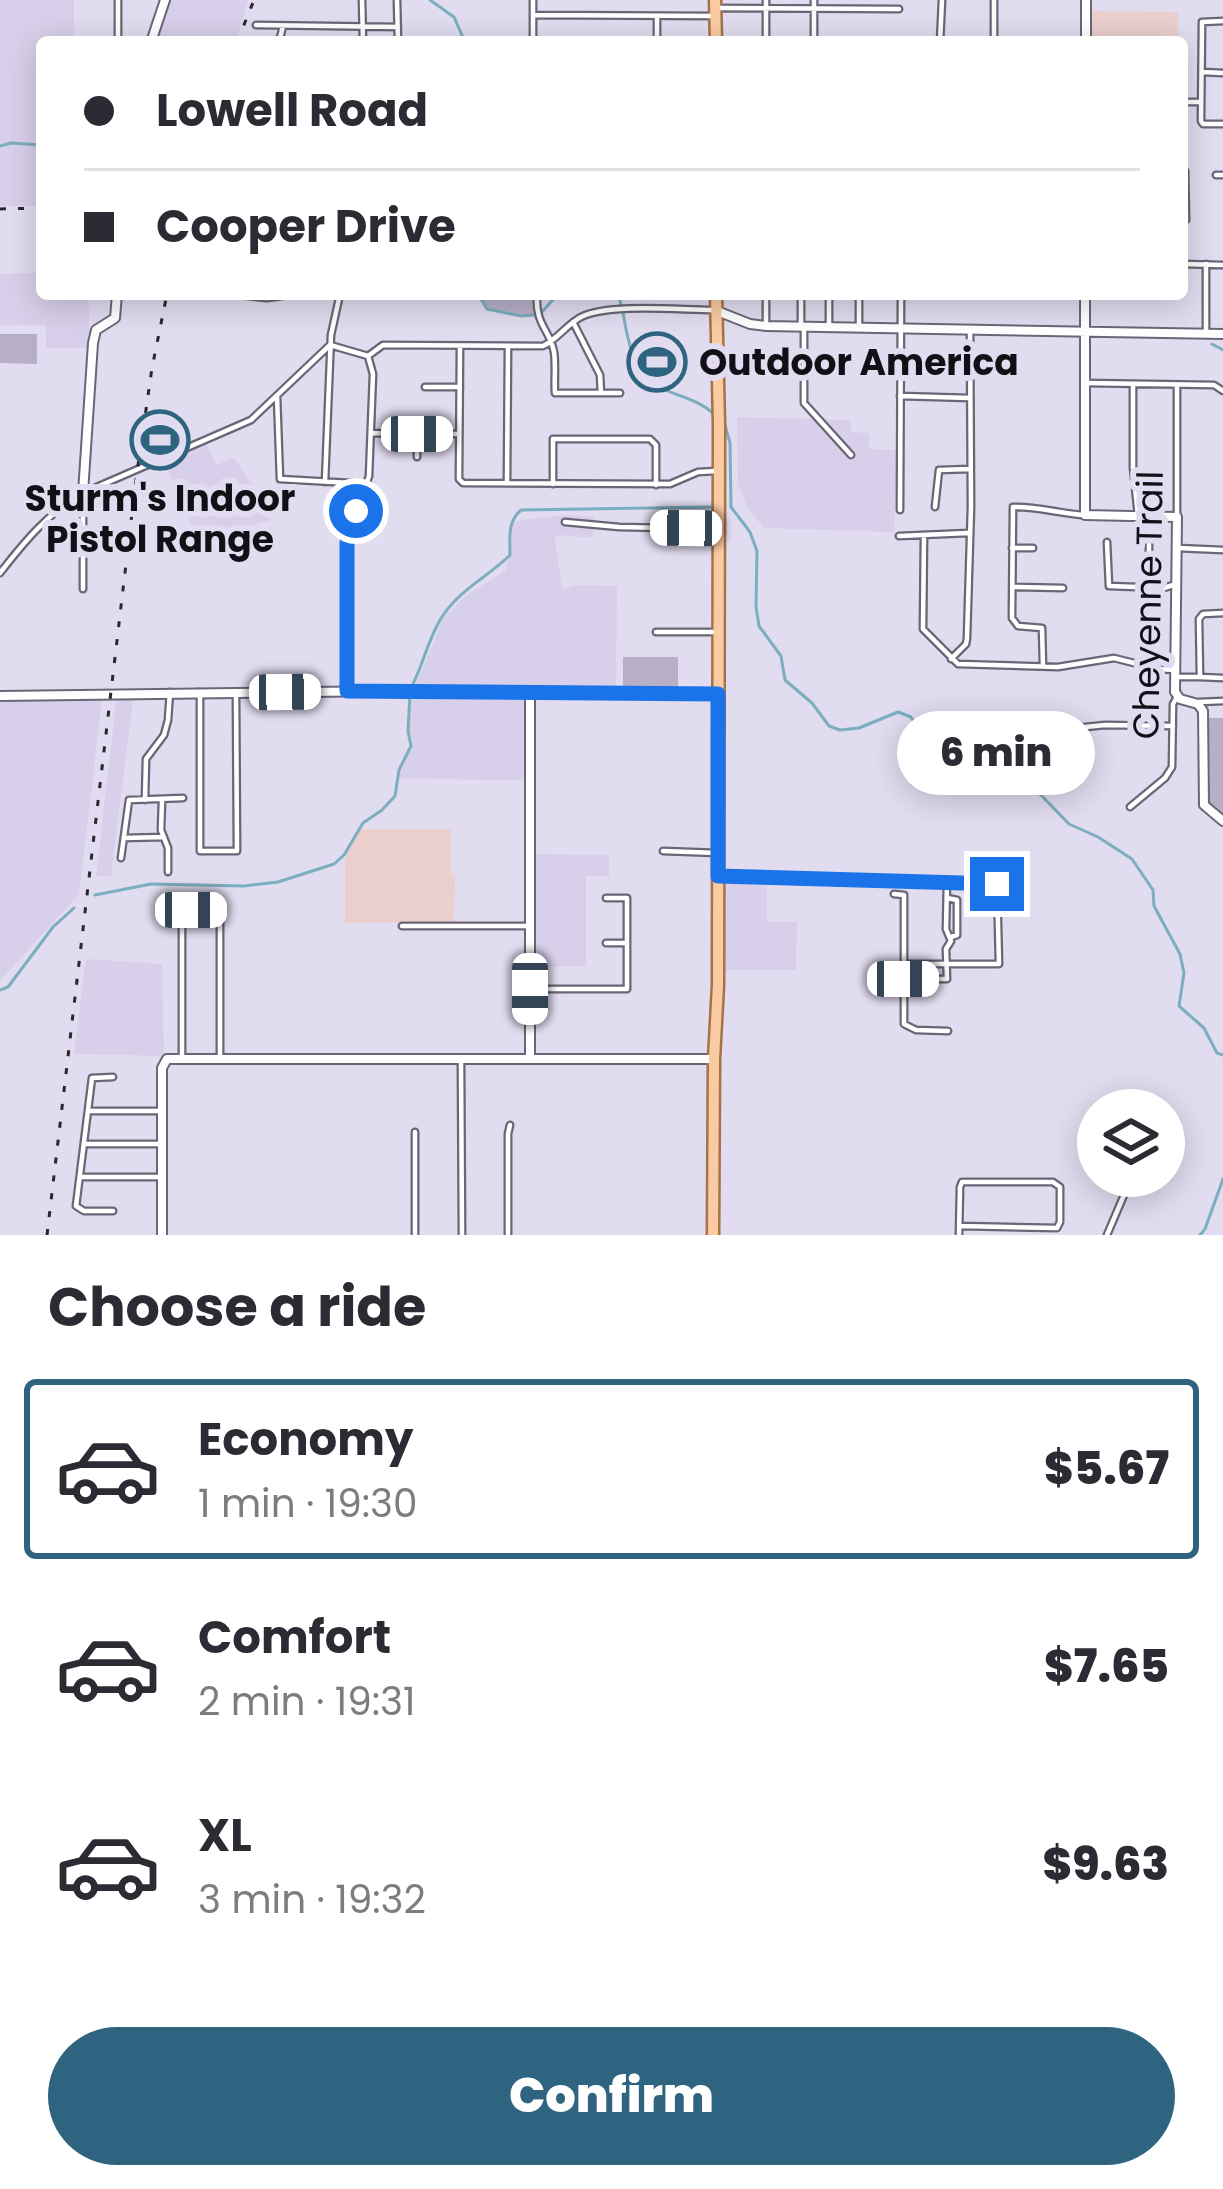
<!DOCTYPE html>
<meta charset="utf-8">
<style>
:root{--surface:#fff;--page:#f2f2f3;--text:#2b2b33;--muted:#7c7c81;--line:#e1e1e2;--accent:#2f6480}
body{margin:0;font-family:Poppins,sans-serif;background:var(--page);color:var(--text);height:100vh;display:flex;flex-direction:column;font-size:45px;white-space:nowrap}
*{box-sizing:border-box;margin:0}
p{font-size:39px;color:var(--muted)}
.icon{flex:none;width:66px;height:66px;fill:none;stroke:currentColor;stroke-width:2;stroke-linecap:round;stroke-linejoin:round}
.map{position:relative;height:1235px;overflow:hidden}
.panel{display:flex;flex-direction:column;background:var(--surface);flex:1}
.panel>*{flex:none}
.hud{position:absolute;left:36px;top:36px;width:1152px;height:264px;border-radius:12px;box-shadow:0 6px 30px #0003;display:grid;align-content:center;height:264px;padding:0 48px;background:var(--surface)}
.fabs{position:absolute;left:1077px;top:1089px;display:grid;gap:24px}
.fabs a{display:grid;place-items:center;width:108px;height:108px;border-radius:50%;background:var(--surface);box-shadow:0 6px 30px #0003;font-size:60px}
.end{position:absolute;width:54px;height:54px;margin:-27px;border:15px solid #1a73e8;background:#fff;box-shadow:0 0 0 6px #fff}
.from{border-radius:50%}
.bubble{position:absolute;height:84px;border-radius:42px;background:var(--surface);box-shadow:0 6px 30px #0003;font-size:39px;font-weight:800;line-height:84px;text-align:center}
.car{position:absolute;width:36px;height:72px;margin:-36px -18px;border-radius:15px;box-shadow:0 0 9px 3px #0007;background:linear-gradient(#fff 24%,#345 0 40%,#fff 0 76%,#345 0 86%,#fff 0)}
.hud b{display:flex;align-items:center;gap:42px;height:114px;font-size:45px}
.hud b+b{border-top:3px solid var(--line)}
.hud i{width:30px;height:30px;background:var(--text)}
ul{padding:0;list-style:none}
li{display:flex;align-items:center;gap:36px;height:180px;margin:0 24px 18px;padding:0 24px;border:6px solid transparent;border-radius:12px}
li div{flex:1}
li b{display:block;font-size:45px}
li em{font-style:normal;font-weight:800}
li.current{border-color:var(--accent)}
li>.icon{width:108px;height:108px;stroke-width:1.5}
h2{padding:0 48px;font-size:54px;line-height:144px}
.action{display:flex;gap:24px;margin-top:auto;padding:24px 48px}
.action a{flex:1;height:138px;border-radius:72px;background:var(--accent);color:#fff;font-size:48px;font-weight:800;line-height:138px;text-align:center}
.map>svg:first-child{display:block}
</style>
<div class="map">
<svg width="1223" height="1235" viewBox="0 0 1223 1235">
<rect width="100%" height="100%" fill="#e2dcf0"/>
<path fill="#d8d0ea" d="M0,0H74V42H42V206H0Z
M165,0H248L236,42H151Z
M38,212H42V294H88L90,348H46V325H0V274L39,273Z
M737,417L851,420V432L869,433V449L897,450L894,532L764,528L747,507L738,483Z
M205,440L216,465L234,458L267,506L271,520L198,542L163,459Z
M566,515L594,517L593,538L558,535L555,538L562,589L576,585L617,586L616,688L415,687L444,617L467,595L506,570L513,523L542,516L543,518Z
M410,691H530V780L398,779L411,746L407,724Z
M134,692L111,876H96L117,694Z
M0,700L102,701L79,894L0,981Z
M533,854L609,855V876H586V966L532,967Z
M725,881H767V922H797L796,970H724Z
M86,959L162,964L164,1056L74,1054Z"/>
<path fill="#eacfcd" d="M1089,11L1178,12V42H1089Z
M359,829H451V874L455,875L454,922L345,923V853Z"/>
<path fill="#b7afc8" d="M478,294H537V315L521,316L487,309Z
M0,334H37V364L0,363Z
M623,657H678V691H623Z
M1204,718H1223V821L1203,799Z"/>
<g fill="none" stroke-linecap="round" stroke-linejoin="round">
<path stroke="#7baebf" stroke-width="3" d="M430,0L454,17L465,42
M0,146L11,143L42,145
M478,294L487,309L521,316L535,315
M618,294L622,308
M623,312C627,339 634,376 661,388C680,397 699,400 714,414
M541,313L558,294
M1212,344L1223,350
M725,425L730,443L731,507L750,532L757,551L756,607L759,626L781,656L785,680L812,703L829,726L840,730L859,728L898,712L911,717L917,727L933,725L938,727L943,731L948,748L955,756L996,780L1040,794L1069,824L1098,837L1132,859L1153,890L1154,906L1180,954L1184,973L1179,1006L1204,1028L1217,1053L1223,1055
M412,686C424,663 429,635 444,614C461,589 489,576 510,555C510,539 507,522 521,510L712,507
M95,895L151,884L244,886L278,882L334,864L344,855L363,823L382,810L395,796L399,770L411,746L408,731L410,694
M0,990L8,987L53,927L74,908
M1200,1235L1205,1229L1223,1179"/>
<g stroke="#6b6677" stroke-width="9">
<path id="street" d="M362,0L363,42
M397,0L398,42
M533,0V42
M814,0V42
M994,0V42
M715,8L899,9
M533,15L713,16
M657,16V42
M1223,21L1202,22L1201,121L1203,124H1223
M256,25L398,27
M118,42V0
M279,42L283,26
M766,42V0
M940,42L942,0
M1202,72L1223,73
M1182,102H1200
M1182,171H1185L1186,220H1182
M1216,175H1223
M1182,264L1222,265
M1206,264V331
M229,294L267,298L295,294
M537,294C535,326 550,329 554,352C556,365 554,380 555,393H620
M766,294V324
M829,294V327
M859,294V324
M573,322L600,375L601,393
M801,324V294
M804,327V403L851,455
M330,345L368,356
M460,346L459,479L463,483L670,484L698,472L717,471
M368,356L383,345L543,346C558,339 566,325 581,317C610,303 679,310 713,310
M1085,383L1214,385L1223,391
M1133,384V468L1138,516
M1177,385V517
M425,387H460
M277,396L280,479L368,484
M900,396L970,398
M371,433L459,434
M417,457V434
M325,482L331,335L340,294
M507,483L508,346
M553,484V439H650L656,445V485
M935,507L939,470L969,469
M900,510L901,294
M565,522L619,527L716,529
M924,535L923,629L958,664L1058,667L1114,658L1158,669L1175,670
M899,536L968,533
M1107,542L1109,586L1164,588L1176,584
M1012,548H1033
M1177,548L1223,550
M0,573C25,541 48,513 83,493L251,420L330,345
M1012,587L1063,588
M1149,588V544
M83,589V493
M1223,613L1203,614L1199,619L1200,677L1223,678
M656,632H719
M951,659L966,644L967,638L971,507L970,330
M1043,666L1042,628L1018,626L1012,618L1013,507C1038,506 1060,514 1085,515
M1175,677H1199
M347,691L348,537L369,476L373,374L368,356
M200,692V851H237L236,693
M1199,702L1223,701
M1061,768V735L1066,729L1105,725L1173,726
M145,800L146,759L164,735L168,720L170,692
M162,801L161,830L168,848V872
M1130,807L1165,778L1172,767L1173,704L1177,697
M124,838L164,837
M663,851L718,853
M121,858L129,800L183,798
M718,876L858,878L997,884L999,964H904V895L894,894
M947,898L957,900V935L951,937
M402,926H530
M606,943H626
M904,964V1024L916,1030L948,1031
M903,979H947L946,949L951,941L946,929L947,882
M530,989H627V898H606
M182,1058V913L220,910V1056
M461,1061L462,1235
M88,1111H161
M415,1132V1235
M84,1144H162
M80,1177H161
M113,1211H84L76,1206L92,1078L113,1077
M508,1235V1134L510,1125
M959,1235L960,1187L962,1182H1053L1060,1187V1222L1057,1228L960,1226
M1107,1235L1124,1195"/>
</g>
<g stroke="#6b6677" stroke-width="12">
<path id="secondary" d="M1086,0V42
M151,42L165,0
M1085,294V515L1177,517L1175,692L1180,699L1198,704L1203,711L1204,805L1223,821
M717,311L750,324L766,326L1223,334
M83,493L93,343L96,330L115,318L117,294
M530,691V1059
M0,696L387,691L718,694
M162,1235V1068L167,1059H714"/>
</g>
<g stroke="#a67349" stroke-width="15">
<path id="primary" d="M715,0L716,42
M713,1235L714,1059L718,985L719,424L716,294"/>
</g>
<use href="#street" stroke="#fff" stroke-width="4.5"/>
<use href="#secondary" stroke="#fff" stroke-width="8"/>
<use href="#primary" stroke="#facba3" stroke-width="10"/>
<path stroke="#2a272f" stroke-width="3" stroke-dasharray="6 12" stroke-linecap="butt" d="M237,42L254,0
M0,209L42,208
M47,1235L136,479L152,368L167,294"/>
</g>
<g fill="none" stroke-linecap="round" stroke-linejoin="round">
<path stroke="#1a73e8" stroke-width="15" d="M356,511L349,530L347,543V691L718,694V876L997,884"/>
</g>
<defs>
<g id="stadium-ring" transform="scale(3)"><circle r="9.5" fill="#e2dcf0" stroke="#2f6480" stroke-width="1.5"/><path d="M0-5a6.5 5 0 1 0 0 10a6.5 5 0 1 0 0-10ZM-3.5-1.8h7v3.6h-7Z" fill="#2f6480"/></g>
</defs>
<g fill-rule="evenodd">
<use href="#stadium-ring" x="657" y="362"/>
<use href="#stadium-ring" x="160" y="440"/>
</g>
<g text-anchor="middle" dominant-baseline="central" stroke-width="12" stroke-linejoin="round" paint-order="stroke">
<g font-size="36" font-weight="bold" fill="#121016" stroke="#e2dcf0" text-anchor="start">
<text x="699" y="362">Outdoor America</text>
<text x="160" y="498" text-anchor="middle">Sturm's Indoor<tspan x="160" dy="41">Pistol Range</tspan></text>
</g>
<g font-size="36" fill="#121016" stroke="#e2dcf0">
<text transform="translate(1148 605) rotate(-89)">Cheyenne Trail</text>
</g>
</g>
</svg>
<div class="fabs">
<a><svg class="icon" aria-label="layers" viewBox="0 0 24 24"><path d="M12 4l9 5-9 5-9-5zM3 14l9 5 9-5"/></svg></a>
</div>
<i class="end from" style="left:356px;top:511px"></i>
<i class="end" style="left:997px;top:884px"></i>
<div class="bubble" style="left:897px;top:711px;width:198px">6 min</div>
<i class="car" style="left:417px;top:434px;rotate:90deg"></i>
<i class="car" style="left:686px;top:528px;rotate:271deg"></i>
<i class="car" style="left:285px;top:692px;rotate:89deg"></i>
<i class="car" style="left:191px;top:910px;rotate:90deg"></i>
<i class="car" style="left:903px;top:979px;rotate:90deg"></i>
<i class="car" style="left:530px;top:989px;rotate:180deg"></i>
<div class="hud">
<b><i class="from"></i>Lowell Road</b>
<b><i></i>Cooper Drive</b>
</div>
</div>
<section class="panel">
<h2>Choose a ride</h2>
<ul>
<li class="current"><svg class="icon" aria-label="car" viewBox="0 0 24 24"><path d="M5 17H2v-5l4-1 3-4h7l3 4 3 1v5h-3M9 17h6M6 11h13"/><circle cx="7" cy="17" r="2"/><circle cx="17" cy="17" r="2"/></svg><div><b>Economy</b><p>1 min · 19:30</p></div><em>$5.67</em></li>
<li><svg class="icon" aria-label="car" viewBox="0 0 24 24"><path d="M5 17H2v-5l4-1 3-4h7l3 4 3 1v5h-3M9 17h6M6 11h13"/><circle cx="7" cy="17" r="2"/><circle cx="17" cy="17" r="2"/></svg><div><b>Comfort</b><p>2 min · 19:31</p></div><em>$7.65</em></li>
<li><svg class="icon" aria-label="car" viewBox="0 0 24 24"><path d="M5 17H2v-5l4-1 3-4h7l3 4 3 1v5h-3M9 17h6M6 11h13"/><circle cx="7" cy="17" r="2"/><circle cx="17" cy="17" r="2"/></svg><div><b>XL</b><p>3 min · 19:32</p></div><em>$9.63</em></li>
</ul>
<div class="action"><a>Confirm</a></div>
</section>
